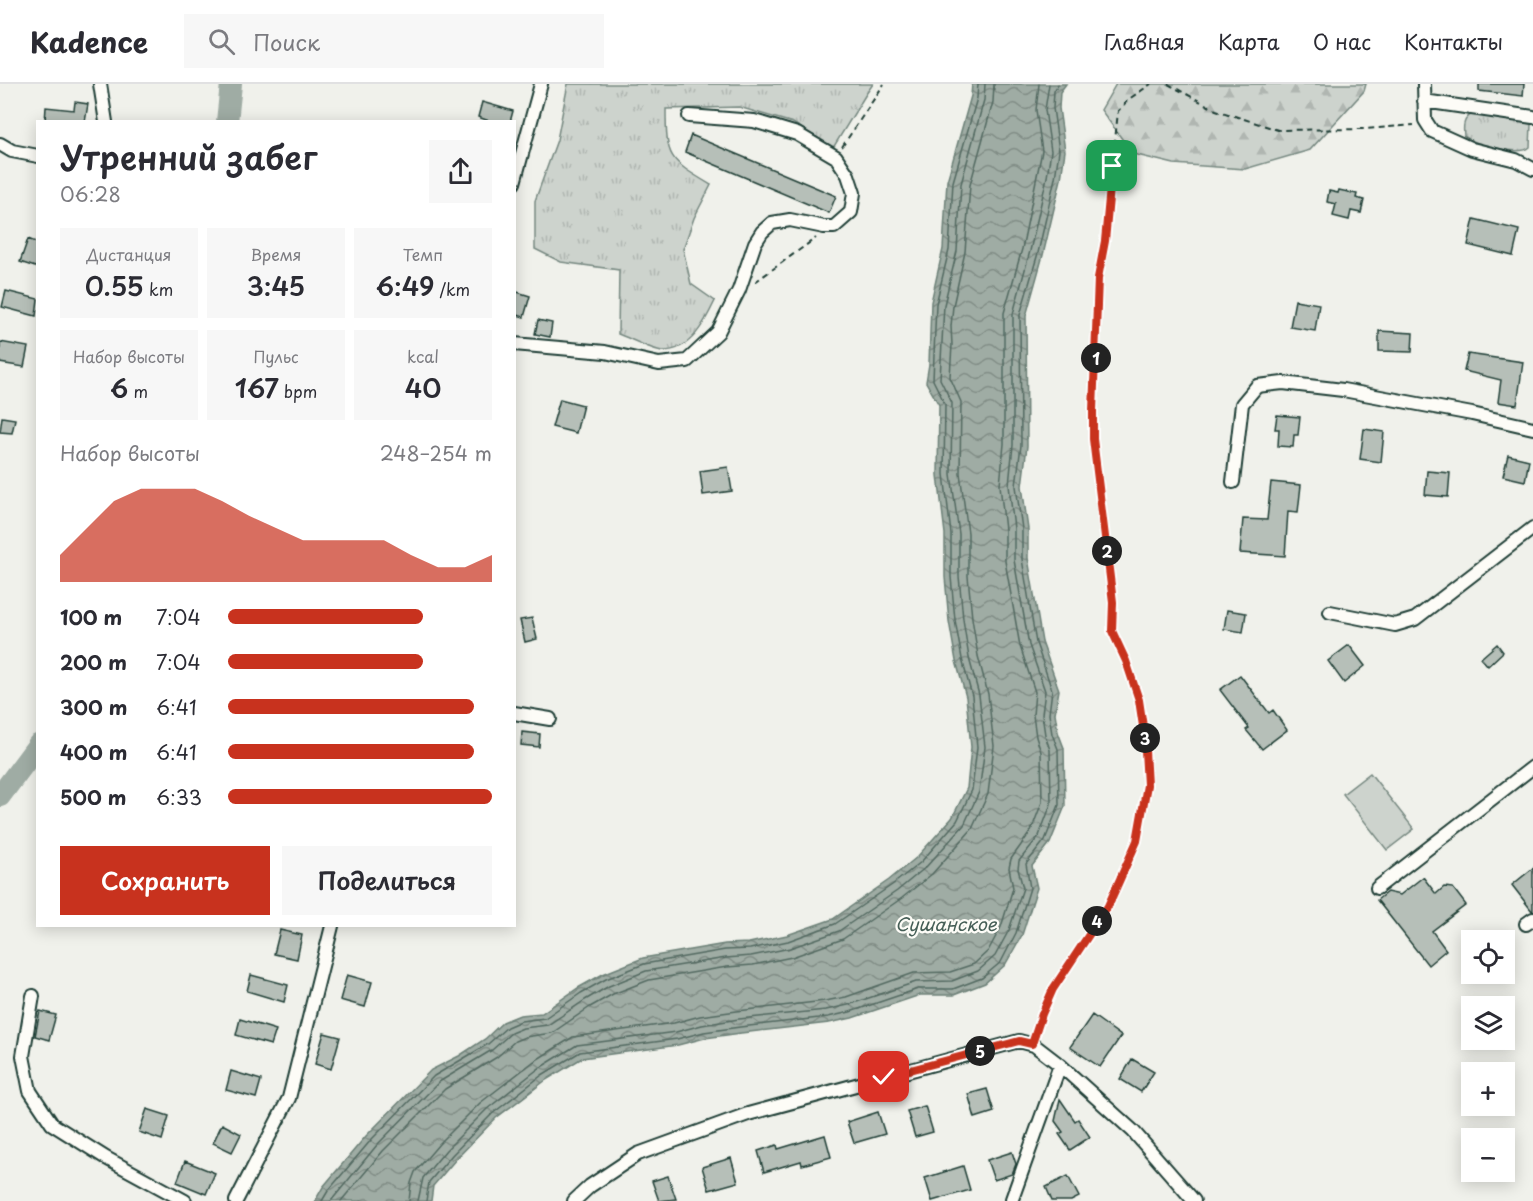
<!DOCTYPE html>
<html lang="ru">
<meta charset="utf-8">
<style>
body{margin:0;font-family:"Playpen Sans",sans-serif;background:#f7f7f7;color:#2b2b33;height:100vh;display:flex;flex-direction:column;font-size:22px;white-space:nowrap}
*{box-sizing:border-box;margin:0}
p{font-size:20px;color:#7c7c81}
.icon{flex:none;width:33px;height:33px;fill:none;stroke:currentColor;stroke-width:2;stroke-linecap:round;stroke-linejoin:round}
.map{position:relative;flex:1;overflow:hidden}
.side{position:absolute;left:36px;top:36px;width:480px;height:807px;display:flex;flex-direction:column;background:#fff;border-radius:0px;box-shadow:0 3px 15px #0003}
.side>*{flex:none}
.fabs{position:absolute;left:1461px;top:846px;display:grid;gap:12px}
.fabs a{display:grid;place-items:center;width:54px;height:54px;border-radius:0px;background:#fff;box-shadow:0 3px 15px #0003;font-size:30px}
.pin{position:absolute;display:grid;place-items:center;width:51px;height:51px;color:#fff;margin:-26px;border-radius:12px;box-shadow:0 3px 9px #0006}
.km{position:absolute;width:30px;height:30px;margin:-15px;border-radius:50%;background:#222;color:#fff;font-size:16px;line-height:30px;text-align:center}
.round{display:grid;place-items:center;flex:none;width:63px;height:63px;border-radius:0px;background:#f7f7f7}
.headline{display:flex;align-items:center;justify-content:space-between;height:102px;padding:0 24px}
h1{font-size:33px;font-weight:600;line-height:45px}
.metrics{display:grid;grid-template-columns:repeat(3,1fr);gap:9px;height:102px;padding:6px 24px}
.metrics div{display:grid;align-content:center;border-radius:0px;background:#f7f7f7;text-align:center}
.metrics b{font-size:26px;font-weight:600}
.metrics small{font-size:16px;font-weight:400}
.metrics p{font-size:16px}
.chart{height:168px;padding:12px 24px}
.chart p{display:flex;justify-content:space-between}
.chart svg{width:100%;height:108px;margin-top:6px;fill:#c8321e;opacity:.7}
.cta{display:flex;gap:12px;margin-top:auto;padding:12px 24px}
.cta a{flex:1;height:69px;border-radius:0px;background:#c8321e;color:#fff;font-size:24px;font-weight:600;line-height:69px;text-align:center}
.cta a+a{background:#f7f7f7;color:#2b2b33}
ul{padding:0 24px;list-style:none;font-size:20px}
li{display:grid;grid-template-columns:96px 72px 1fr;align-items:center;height:45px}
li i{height:15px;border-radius:8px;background:#c8321e}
header{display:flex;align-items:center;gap:36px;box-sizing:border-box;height:84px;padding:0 30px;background:#fff;border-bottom:2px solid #e1e1e2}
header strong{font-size:28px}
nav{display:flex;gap:33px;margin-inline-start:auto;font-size:21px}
.search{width:420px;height:54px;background:#f7f7f7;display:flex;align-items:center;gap:15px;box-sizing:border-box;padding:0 21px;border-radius:0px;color:#7c7c81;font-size:22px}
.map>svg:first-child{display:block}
.grass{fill:url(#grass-tufts);stroke:#768880;stroke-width:1.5}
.forest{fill:url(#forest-firs);stroke:#768880;stroke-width:1.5}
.park{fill:#cdd3cd;stroke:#768880;stroke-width:1.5}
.water{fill:url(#water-waves);stroke:#6c8077;stroke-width:1.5}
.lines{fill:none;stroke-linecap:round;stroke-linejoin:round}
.shore{stroke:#526961;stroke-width:1.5}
.river{stroke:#9faca4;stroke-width:22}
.building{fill:#b6bfb8;stroke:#1f3d34;stroke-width:1.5}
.minor-casing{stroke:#1f3d34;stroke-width:16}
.path{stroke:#1f3d34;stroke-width:2;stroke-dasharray:6 4.5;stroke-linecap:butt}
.minor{stroke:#fdfcf7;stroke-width:12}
.route-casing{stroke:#fff;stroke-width:12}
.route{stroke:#c8321e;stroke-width:8}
.labels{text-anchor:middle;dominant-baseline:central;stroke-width:4.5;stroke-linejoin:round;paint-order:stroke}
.water-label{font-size:18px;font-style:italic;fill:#455e56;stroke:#fdfcf7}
</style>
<header>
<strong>Kadence</strong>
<div class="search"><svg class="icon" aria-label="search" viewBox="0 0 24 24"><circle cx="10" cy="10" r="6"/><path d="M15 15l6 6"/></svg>Поиск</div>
<nav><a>Главная</a><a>Карта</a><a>О нас</a><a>Контакты</a></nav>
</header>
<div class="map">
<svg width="1533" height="1117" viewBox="0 0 1533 1117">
<defs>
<pattern id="grass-tufts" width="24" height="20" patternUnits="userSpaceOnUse" patternTransform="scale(1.5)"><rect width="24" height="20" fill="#cdd3cd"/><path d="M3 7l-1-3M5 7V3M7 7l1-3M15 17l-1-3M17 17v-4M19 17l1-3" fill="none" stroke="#b0b6b1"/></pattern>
<pattern id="forest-firs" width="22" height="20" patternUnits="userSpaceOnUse" patternTransform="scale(1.5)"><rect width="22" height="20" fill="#cdd3cd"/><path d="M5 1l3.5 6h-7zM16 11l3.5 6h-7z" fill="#b0b6b1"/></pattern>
<pattern id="water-waves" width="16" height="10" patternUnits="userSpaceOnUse" patternTransform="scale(1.5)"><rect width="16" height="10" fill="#9faca4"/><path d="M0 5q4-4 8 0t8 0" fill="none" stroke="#818d86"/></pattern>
</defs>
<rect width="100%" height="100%" fill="#f0f1eb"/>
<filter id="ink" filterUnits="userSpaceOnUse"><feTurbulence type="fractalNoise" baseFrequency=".0167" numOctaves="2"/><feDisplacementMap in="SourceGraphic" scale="12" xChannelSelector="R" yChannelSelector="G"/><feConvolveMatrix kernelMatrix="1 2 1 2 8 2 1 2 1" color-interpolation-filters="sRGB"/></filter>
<g filter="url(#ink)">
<path class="grass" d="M568,0H873L866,10L833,64L793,39L739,23L666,25C666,75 669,76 711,101L694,134L683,165L691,200L715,217C705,238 691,267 663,267C654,267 627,253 618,250L619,186L561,178L535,165V117L557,56Z
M1472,30L1531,40L1530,63C1520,73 1475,60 1464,52C1463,42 1463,35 1472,30Z"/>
<path class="forest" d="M1116,0H1366L1364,7L1310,66L1245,85L1174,80L1133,70L1101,26Z"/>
<path class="park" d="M1370,689L1414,745L1387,766L1343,710Z"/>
<path class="water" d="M972,0H1066L1060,8L1059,24L1065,67L1061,95L1043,171L1026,232L1027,362L1022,402L1028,445V474L1042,558L1059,606L1055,629L1058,648L1064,664L1065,722L1050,759L1032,782L1037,804L1022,851L1005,881L985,899L954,911H920L852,934L829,939L741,949L705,954L678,961L582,974L546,996L496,1034L456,1075L433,1102L431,1117H315L323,1103L366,1052L431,986L459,972L485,955L503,938L520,931L542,929L578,904L603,890L643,874L725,860L749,859L787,851L833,835L889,796L917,773L952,734L967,704L971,663L966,613L956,577L949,537L945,493V450L938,391L939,321L926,298L929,280L931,218L943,165L947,97L971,12Z"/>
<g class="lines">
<path class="shore" d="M322,1117L328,1107L371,1056L434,992L488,960L507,943L521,937L545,934L581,909L606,895L644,880L725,866L750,865L788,857L835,840L892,801L921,778L957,737L972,706L977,663L972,612L962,575L955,536L951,493V450L944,390L945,320L933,296L936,220L949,166L953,98L977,14L978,0
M331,1117L377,1061L439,998L492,966L511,949L523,944L548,941L585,916L609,902L646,887L726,874L751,872L790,864L839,847L897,807L926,783L964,741L979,708L985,663L979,611L969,574L963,535L959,492V450L951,390L952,319L940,295L944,221L957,167L961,100L984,16L985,0
M341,1117L383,1067L445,1005L497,973L515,957L525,953L552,949L590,923L613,910L649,896L727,883L753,881L792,873L843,855L902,814L932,790L972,745L988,710L994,662L988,610L978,572L972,534L968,492V449L960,389L961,318L950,293L952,261L951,242L953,222L965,168L970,101L993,18L994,0
M409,1117L411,1099L415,1088L439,1060L480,1019L533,978L573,953L674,939L700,932L737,927L825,917L846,913L914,889L950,888L974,880L988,867L1001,843L1013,804L1009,784L1011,775L1031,747L1042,718L1041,668L1036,653L1033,631L1035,608L1020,562L1005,477V446L1000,401L1004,360V229L1022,165L1042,67L1036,26L1039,0
M418,1117L423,1094L446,1066L487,1025L538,985L577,961L676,948L702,941L739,935L826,926L848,921L916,898L952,897L978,887L995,872L1009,846L1023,804L1018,785L1019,777L1039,752L1051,720L1050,666L1045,651L1042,630L1045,607L1029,561L1014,476V445L1009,401L1013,361V230L1030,167L1047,93L1051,67L1045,26L1049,0
M426,1117L429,1098L452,1071L492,1030L542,991L580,968L677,955L704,948L740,943L828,933L850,928L918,905H953L982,894L1001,878L1016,849L1030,804L1026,780L1045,756L1059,721L1058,665L1052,650L1049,630L1052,606L1036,559L1022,475V445L1016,402L1021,361L1020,231L1038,169L1055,94L1059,67L1053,24L1054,7L1058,0"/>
<path class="river" d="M227,38L231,0
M0,712L38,661"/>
</g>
<path class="building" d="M1479,0H1524L1523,12L1479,7Z
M75,18L88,20L85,38H45L46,23L74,26Z
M482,18L513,27L510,38H492L478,33Z
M691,51L836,112L829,129L685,68Z
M1339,106L1357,110L1356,114L1364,116L1361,129L1351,127L1349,136L1333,132L1336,120L1327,118L1329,107L1338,109Z
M1474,135L1519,146L1513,172L1468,161Z
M28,155L38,159V184L20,178Z
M6,207L38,215L36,232L2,223Z
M514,207L530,212L524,233L514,230Z
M1295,216L1319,220L1315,247L1290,243Z
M538,236L552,239L550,253L535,250Z
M1379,247L1413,249L1412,268L1379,267Z
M0,258L28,263L24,283L0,279Z
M1468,270L1523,278L1517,321L1498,318L1501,296L1464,287Z
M560,315L583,321L576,349L552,343Z
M1277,331L1300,333L1298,351H1294L1293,363L1278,362L1279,345H1275Z
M2,333L15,335L12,349L0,348Z
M1364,345L1384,348L1381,378L1360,375Z
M1508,371L1529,376L1525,397L1503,392Z
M728,383L732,407L703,411L700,387Z
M1427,387L1450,389L1448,413L1425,411Z
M1271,398L1301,401L1298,428L1288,427L1285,472L1240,469L1243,435L1267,436Z
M1227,526L1246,529L1243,548L1224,545Z
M532,534L537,555L525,558L520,536Z
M1497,560L1503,568L1488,582L1481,574Z
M1349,561L1365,582L1344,599L1328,577Z
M1240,591L1269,629L1273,626L1287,646L1262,665L1246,646L1249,644L1220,606Z
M522,648L540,650L539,663L521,661Z
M1533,784V827H1532L1512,801Z
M1423,793L1436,810L1444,803L1453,804L1466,821L1432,847L1446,866L1428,881L1377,816L1387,808L1400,811Z
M280,846L302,851L297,875L274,870Z
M251,891L288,901L284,918L247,907Z
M347,891L372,898L365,923L340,916Z
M40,927L56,931L49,956L35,952Z
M1092,931L1121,952L1100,983L1070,963Z
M240,935L276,946L271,961L236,951Z
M324,949L340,953L331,985L315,980Z
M1132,975L1154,988L1141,1008L1120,995Z
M231,987L261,996L256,1014L226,1006Z
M987,1005L994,1028L975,1034L968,1010Z
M1060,1015L1075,1037L1078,1035L1090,1053L1070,1066L1059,1050L1063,1048L1055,1037Z
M925,1022L933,1048L915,1053L907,1027Z
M147,1025L169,1032L162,1056L139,1048Z
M878,1028L885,1050L854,1059L847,1038Z
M222,1040L241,1050L232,1068L213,1059Z
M825,1051L831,1073L802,1081L801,1077L764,1088L758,1067L777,1061L778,1065Z
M1012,1068L1016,1080L1012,1090L994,1096L987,1076Z
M731,1074L738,1098L709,1106L702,1083Z
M185,1077L215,1089L206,1110L177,1098Z
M963,1082L970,1106L932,1117L925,1094Z
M668,1092L676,1115L659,1117L652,1097Z
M1068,1092L1079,1113L1071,1117H1052L1046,1103Z"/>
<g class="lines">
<g class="minor-casing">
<path id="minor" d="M100,0L106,38
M1424,0L1425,36L1432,47L1472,65L1516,76L1533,85
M1424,17L1533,33
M0,60L12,67L38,72
M514,99L541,0
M514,260L605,268L659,280L687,277L718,248L739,206L755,159L762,148L772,139L790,136L824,143H834L851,128L854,109L848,91L836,73L797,50L754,37L689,32
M1233,398L1242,320L1257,302L1283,299L1343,306L1472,330L1533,344
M1330,528L1395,541L1415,535L1533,444
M514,629L550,635
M1377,804L1533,683
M1526,840L1533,835
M33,912L23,972L30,1007L52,1040L106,1074L185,1117
M1012,1115L1060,981
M236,1117L289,1014L332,842
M574,1117L590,1102L638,1070L748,1030L1019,957L1034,961L1060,981L1133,1047L1194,1117"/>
</g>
<path class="path" d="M1168,0L1216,26L1278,46L1366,45L1414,41
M842,63L884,0
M755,198L816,154
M1035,949L1042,930L1053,905L1108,822L1137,757L1147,701L1144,649L1139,616L1126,577L1111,547L1113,518L1093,355V327L1098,194L1105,157L1118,27L1129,15L1151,0"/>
<use href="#minor" class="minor"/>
</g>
</g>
<g class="lines" filter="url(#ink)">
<g class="route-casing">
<path id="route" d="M884,993L1019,957L1032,960L1042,930L1053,905L1108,822L1137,757L1147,701L1144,649L1139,616L1126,577L1112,547L1113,518L1093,355V327L1098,194L1105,157L1112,82"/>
</g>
<use href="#route" class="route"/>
</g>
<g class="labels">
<g class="water-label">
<text x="946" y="839">Сушанское</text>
</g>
</g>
</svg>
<div class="fabs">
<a><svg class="icon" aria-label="locate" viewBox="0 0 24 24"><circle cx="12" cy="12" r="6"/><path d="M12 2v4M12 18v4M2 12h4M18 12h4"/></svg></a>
<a><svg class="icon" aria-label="layers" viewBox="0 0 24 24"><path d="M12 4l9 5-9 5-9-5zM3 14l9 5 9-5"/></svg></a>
<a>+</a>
<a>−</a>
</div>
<div class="pin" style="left:1112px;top:82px;background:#1e9e55"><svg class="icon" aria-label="arrive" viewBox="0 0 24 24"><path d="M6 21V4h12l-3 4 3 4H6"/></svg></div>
<div class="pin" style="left:884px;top:993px;background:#d93025"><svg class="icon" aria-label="check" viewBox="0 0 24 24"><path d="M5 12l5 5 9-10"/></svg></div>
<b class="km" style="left:1096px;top:274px">1</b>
<b class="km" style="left:1107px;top:467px">2</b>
<b class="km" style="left:1145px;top:654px">3</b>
<b class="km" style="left:1097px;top:837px">4</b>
<b class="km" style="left:980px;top:967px">5</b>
<section class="side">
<div class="headline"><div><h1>Утренний забег</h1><p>06:28</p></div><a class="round"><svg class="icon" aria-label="share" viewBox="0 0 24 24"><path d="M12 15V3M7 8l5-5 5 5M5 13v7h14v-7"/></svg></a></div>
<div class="metrics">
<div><p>Дистанция</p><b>0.55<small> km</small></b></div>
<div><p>Время</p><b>3:45</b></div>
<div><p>Темп</p><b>6:49<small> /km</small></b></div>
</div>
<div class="metrics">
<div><p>Набор высоты</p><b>6<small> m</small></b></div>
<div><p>Пульс</p><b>167<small> bpm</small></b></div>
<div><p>kcal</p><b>40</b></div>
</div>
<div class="chart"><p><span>Набор высоты</span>248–254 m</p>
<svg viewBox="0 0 160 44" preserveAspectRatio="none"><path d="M0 44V33L10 22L20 11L30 6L40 6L50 6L60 11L70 17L80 22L90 27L100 27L110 27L120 27L130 33L140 38L150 38L160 33V44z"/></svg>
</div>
<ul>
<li><b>100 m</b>7:04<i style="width:74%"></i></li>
<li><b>200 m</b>7:04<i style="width:74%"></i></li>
<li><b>300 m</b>6:41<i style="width:93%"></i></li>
<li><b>400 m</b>6:41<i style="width:93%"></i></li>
<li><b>500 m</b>6:33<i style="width:100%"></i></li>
</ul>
<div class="cta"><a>Сохранить</a><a>Поделиться</a></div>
</section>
</div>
